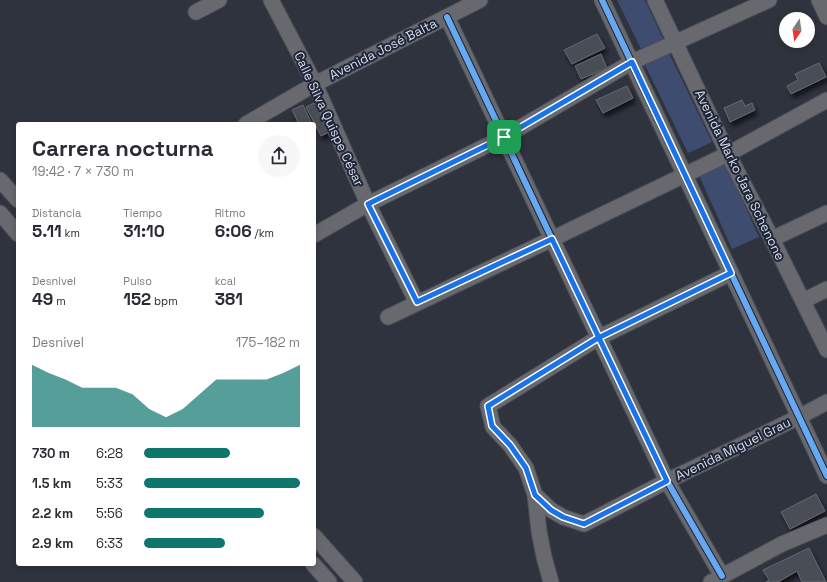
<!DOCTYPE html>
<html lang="es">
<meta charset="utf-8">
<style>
body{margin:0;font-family:"Space Grotesk",sans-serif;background:#f7f7f7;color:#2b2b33;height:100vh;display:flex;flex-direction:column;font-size:15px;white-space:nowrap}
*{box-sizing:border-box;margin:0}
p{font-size:13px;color:#7c7c81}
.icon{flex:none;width:22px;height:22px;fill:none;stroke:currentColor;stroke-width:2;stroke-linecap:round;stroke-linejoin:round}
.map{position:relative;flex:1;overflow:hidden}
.side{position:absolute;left:16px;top:122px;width:300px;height:444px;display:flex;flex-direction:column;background:#fff;border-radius:4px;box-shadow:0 2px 6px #0003}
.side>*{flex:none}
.needle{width:26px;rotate:193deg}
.tools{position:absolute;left:779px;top:12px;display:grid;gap:8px}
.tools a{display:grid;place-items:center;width:36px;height:36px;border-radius:50%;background:#fff;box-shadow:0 2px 6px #0003;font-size:20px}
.pin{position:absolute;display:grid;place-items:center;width:34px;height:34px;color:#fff;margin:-17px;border-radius:8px;box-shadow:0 2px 6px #0006}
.round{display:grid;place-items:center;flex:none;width:42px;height:42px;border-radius:21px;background:#f7f7f7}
.summary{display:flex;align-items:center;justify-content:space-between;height:68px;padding:0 16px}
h1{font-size:22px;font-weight:700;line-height:30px}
.metrics{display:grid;grid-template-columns:repeat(3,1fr);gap:6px;height:68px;padding:4px 16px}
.metrics div{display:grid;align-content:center}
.metrics b{font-size:17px;font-weight:700}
.metrics small{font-size:11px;font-weight:400}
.metrics p{font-size:11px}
.chart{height:112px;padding:8px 16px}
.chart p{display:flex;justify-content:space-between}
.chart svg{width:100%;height:72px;margin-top:4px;fill:#0f766e;opacity:.7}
ul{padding:0 16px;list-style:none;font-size:13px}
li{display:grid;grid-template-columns:64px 48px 1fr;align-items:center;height:30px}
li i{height:10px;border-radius:5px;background:#0f766e}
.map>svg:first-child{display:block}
.green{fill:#3e4c70}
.building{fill:#494e57;stroke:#646871;filter:url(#shadow)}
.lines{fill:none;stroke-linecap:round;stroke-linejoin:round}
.street-casing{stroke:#4b4f58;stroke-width:17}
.street{stroke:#67696e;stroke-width:15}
.cycleway-casing{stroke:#1f2639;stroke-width:8}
.cycleway{stroke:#66a8f1;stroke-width:6}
.route-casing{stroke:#fff;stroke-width:8}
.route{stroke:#1a73e8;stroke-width:5}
.labels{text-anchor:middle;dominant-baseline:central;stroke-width:4;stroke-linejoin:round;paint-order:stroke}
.street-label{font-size:13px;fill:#d7dde9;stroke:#1f2639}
</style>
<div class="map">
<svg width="827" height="582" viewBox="0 0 827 582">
<defs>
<filter id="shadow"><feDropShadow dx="2.5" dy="4.5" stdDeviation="2" flood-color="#0009"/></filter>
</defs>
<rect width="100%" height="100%" fill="#2f333d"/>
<path class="green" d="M617,0H645L665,43L643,53Z
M669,53L712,142L688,153L645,65Z
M724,159L759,237L732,249L697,171Z"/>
<path class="building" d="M597,34L605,48L572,64L564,50Z
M601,54L607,68L581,79L575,66Z
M819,63L826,77L791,94L787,86L798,80L795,74Z
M627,86L633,98L603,113L596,100Z
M742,100L745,106L752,103L755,110L730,122L724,108Z
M318,101L333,130L321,136L306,107Z
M303,105L312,124H299L292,110Z
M816,494L825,511L790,529L781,512Z
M809,548L826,582H802L797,571L778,582H766L769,580L763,570Z"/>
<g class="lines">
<g class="street-casing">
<path id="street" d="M271,0L315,84L368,204L417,303
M602,0L827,476
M655,0L728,154L772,239L827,350
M819,0L827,17
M196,12L219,0
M447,17L552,239L667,481L722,576
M246,124L315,84L480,0
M0,180L18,200
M0,213L18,234
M314,235L368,204L504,137L632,62L769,0
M772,239L827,213
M803,301L827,289
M388,317L552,239L728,154L827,100
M535,495L551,510L563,517L584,524L667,481L799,417L827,402
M314,536L355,582
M313,564L329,582
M551,582L544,557L539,531L535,495L526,468L510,445L493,427L488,406L598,338L731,273
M711,582L782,544L827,525"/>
</g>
<use href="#street" class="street"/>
<g class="cycleway-casing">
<path id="cycleway" d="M602,0L827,476
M447,17L552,239L667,481L722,576"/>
</g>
<use href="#cycleway" class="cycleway"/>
</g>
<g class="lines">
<g class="route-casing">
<path id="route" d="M504,137L368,204L417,302L552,239L667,481L584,524L563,517L551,510L535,495L526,468L510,445L492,426L488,406L598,338L731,273L632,62L504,137"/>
</g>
<use href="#route" class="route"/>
</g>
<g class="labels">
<g class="street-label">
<text transform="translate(383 49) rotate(-27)">Avenida José Balta</text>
<text transform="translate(329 119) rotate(65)">Calle Silva Quispe César</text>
<text transform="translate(740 175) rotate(64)">Avenida Marko Jara Schenone</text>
<text transform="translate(733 449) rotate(-26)">Avenida Miguel Grau</text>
</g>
</g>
</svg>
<div class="tools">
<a><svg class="needle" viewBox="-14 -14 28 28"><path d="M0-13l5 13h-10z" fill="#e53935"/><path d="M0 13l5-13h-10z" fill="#7c7c81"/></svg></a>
</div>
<div class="pin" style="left:504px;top:137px;background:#1e9e55"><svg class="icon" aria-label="arrive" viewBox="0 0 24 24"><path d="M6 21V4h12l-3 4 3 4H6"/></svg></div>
<section class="side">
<div class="summary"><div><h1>Carrera nocturna</h1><p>19:42 · 7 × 730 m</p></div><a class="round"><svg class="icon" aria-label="share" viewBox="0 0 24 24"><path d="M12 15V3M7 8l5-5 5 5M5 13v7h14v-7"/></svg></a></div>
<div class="metrics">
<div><p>Distancia</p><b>5.11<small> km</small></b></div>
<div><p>Tiempo</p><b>31:10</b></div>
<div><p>Ritmo</p><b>6:06<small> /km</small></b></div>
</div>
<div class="metrics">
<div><p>Desnivel</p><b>49<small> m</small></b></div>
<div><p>Pulso</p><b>152<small> bpm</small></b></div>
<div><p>kcal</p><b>381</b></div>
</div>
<div class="chart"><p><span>Desnivel</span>175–182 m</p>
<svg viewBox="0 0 160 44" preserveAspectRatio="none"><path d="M0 44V6L10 11L20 15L30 20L40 20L50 20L60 24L70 33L80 38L90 33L100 24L110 15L120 15L130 15L140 15L150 11L160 6V44z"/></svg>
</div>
<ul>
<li><b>730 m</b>6:28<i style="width:55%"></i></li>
<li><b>1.5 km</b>5:33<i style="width:100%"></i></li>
<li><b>2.2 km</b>5:56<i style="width:77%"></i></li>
<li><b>2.9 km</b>6:33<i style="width:52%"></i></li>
</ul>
</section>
</div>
